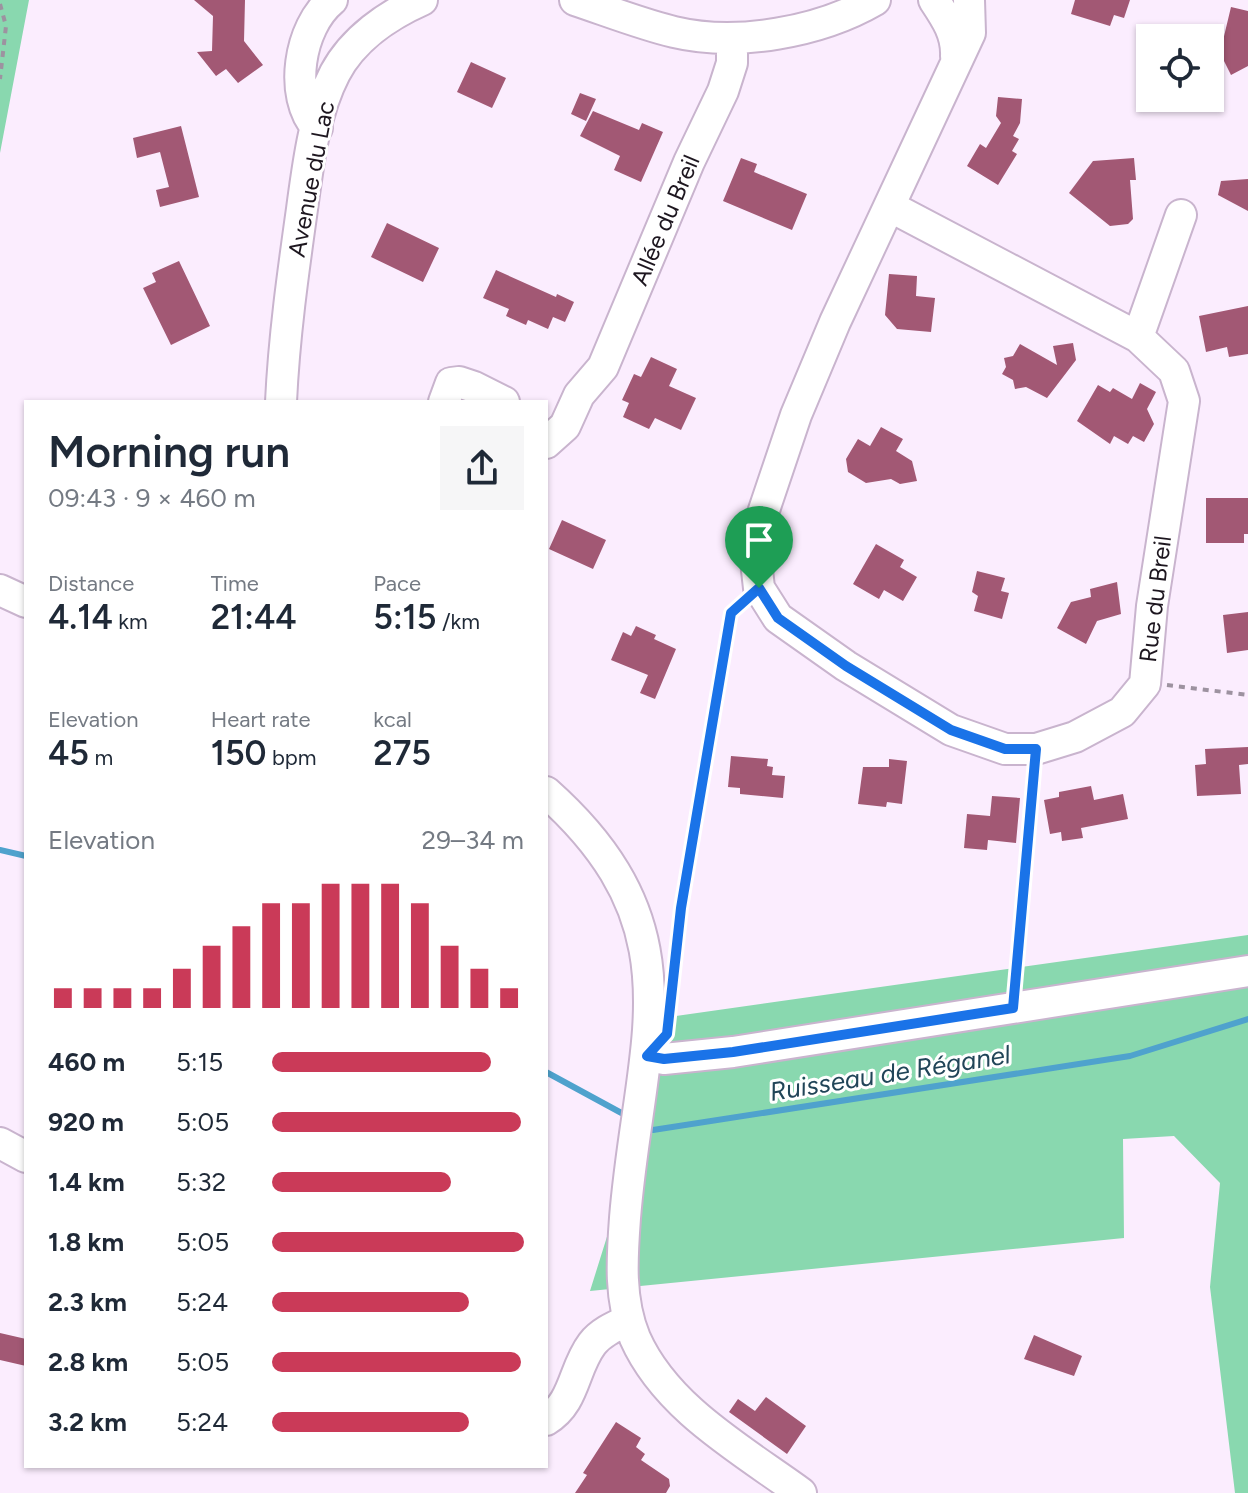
<!DOCTYPE html>
<meta charset="utf-8">
<style>
body{margin:0;font-family:Figtree,sans-serif;background:#f6f6f7;color:#1f2937;height:100vh;display:flex;flex-direction:column;font-size:30px;white-space:nowrap}
*{box-sizing:border-box;margin:0}
p{font-size:26px;color:#747a83}
.icon{flex:none;width:44px;height:44px;fill:none;stroke:currentColor;stroke-width:2;stroke-linecap:round;stroke-linejoin:round}
.map{position:relative;flex:1;overflow:hidden}
.drawer{position:absolute;left:24px;top:400px;width:524px;height:1068px;display:flex;flex-direction:column;background:#fff;border-radius:0px;box-shadow:0 2px 6px #0004}
.drawer>*{flex:none}
.fabs{position:absolute;left:1136px;top:24px;display:grid;gap:16px}
.fabs a{display:grid;place-items:center;width:88px;height:88px;border-radius:0px;background:#fff;box-shadow:0 2px 6px #0004;font-size:40px}
.pin{position:absolute;display:grid;place-items:center;width:68px;height:68px;color:#fff;margin:-82px -34px;border-radius:50% 50% 50% 0;rotate:-45deg;box-shadow:0 0 8px #0007}
.pin .icon{rotate:45deg}
.round{display:grid;place-items:center;flex:none;width:84px;height:84px;border-radius:0px;background:#f6f6f7}
.overview{display:flex;align-items:center;justify-content:space-between;height:136px;padding:0 24px}
h1{font-size:44px;font-weight:600;line-height:60px}
.stats{display:grid;grid-template-columns:repeat(3,1fr);gap:12px;height:136px;padding:8px 24px}
.stats div{display:grid;align-content:center}
.stats b{font-size:34px;font-weight:600}
.stats small{font-size:22px;font-weight:400}
.stats p{font-size:22px}
.chart{height:224px;padding:16px 24px}
.chart p{display:flex;justify-content:space-between}
.chart svg{width:100%;height:144px;margin-top:8px;stroke:#ca3a58;stroke-width:6}
ul{padding:0 24px;list-style:none;font-size:26px}
li{display:grid;grid-template-columns:128px 96px 1fr;align-items:center;height:60px}
li i{height:20px;border-radius:10px;background:#ca3a58}
.map>svg:first-child{display:block}
.green{fill:#89d8af}
.lines{fill:none;stroke-linecap:round;stroke-linejoin:round}
.stream{stroke:#4fa2cd;stroke-width:6}
.building{fill:#a25874}
.minor-casing{stroke:#c9b4ce;stroke-width:34}
.path{stroke:#9d92a0;stroke-width:4;stroke-dasharray:6 6;stroke-linecap:butt}
.minor{stroke:#fff;stroke-width:30}
.route-casing{stroke:#fff;stroke-width:16}
.route{stroke:#1a73e8;stroke-width:10}
.labels{text-anchor:middle;dominant-baseline:central;stroke-width:6;stroke-linejoin:round;paint-order:stroke}
.street-label{font-size:24px;fill:#1d161f;stroke:#fff}
.water-label{font-size:26px;font-style:italic;fill:#214558;stroke:#fff}
</style>
<div class="map">
<svg width="1248" height="1493" viewBox="0 0 1248 1493">
<rect width="100%" height="100%" fill="#fbedfe"/>
<path class="green" d="M0,0H29L0,153Z
M1248,935V1493H1235L1210,1287L1220,1183L1174,1136L1123,1139L1124,1238L590,1291L676,1016Z"/>
<g class="lines">
<path class="stream" d="M0,850L26,856
M546,1072L627,1116
M644,1125L653,1130L1130,1056L1248,1019"/>
</g>
<path class="building" d="M194,0H245L244,41L263,65L238,83L226,69L216,76L197,52L212,51L213,16Z
M1075,0H1130L1124,18L1114,15L1110,26L1071,14Z
M1231,7L1248,11V66L1231,75L1220,53Z
M471,62L506,78L492,108L457,92Z
M580,93L596,99L586,121L571,114Z
M998,97L1022,99L1020,123L1013,136L1019,139L1012,151L1017,154L998,185L967,166L980,144L986,148L1001,123L996,116Z
M593,111L639,130L642,123L663,132L641,182L614,170L620,156L580,136Z
M181,126L199,197L160,207L156,190L169,187L160,152L137,158L133,138Z
M741,158L757,164L754,172L807,194L792,230L723,201Z
M1134,158L1136,180H1130L1133,219L1128,224L1110,226L1069,193L1093,161Z
M1248,179V211L1218,195L1221,181Z
M387,223L439,248L423,282L371,257Z
M179,261L210,326L171,345L143,288L156,282L152,273Z
M496,270L556,297L557,294L574,302L565,322L553,317L548,329L528,320L526,325L506,316L509,309L483,298Z
M889,274L917,276L916,296L935,298L931,332L897,329L885,315Z
M1248,306V354L1229,357L1227,347L1206,352L1199,316Z
M1073,343L1076,360L1047,398L1026,387L1015,389L1013,380L1002,374L1006,367L1004,358L1013,356L1020,344L1057,365L1053,346Z
M651,357L677,369L669,386L696,398L681,430L655,418L649,429L623,417L629,403L622,400L634,374L641,377Z
M1140,383L1156,392L1147,409L1154,424L1144,442L1133,436L1128,444L1114,436L1110,444L1077,421L1098,385L1110,392L1113,388L1132,399Z
M881,427L903,439L896,451L912,461L917,481L900,484L891,479L866,483L848,472L846,459L858,439L870,446Z
M1206,498H1248V534H1244V543H1206Z
M562,520L606,540L593,569L549,549Z
M876,544L904,560L900,567L917,577L903,601L884,590L879,599L853,584Z
M977,571L1005,578L1001,591L1009,593L1002,619L974,611L978,596L972,592Z
M1117,582L1121,614L1097,621L1086,644L1057,628L1071,602L1091,597L1090,589Z
M1248,612V650L1227,653L1223,615Z
M636,626L656,635L654,639L676,649L655,699L640,693L648,675L611,660L623,632L631,636Z
M1248,747V764L1239,765L1241,794L1197,796L1195,765L1206,764L1205,749Z
M731,756L768,759L767,766L773,767L772,775L785,776L783,798L740,794V788L728,787Z
M889,759L907,761L902,804L887,802L886,807L858,804L863,767H889Z
M1091,786L1094,800L1123,794L1128,819L1081,828L1083,838L1062,841L1061,832L1050,834L1044,800L1059,797V792Z
M992,796L1020,798L1016,843L988,840L987,850L964,848L967,814L990,816Z
M0,1333L26,1339V1366L0,1360Z
M1034,1335L1082,1356L1074,1376L1024,1359Z
M766,1397L806,1426L787,1454L729,1412L738,1399L755,1411Z
M616,1422L641,1438L636,1447L645,1454L641,1460L669,1479L670,1486L666,1493H575L587,1475L583,1473Z"/>
<g class="lines">
<g class="minor-casing">
<path id="minor" d="M575,0C608,11 641,24 674,32C737,47 820,32 875,0
M934,0C946,18 957,34 956,56
M317,128C288,96 299,27 332,0
M891,207L1138,337L1174,371L1184,401L1152,606L1145,684L1122,712L1075,737L1036,749H1005L951,730L846,666L778,618L759,588L755,552L761,519L796,415L835,322L970,33L969,0
M1138,337L1181,215
M281,402C284,337 293,273 302,209C308,165 314,113 335,73C353,39 388,15 422,0
M444,402L451,383L459,382L474,387L504,402
M546,443L565,426L579,395L603,367L689,162L723,91L732,63V39
M0,590L26,602
M546,792C701,930 639,1042 625,1218C622,1258 619,1300 635,1338C666,1408 742,1450 801,1493
M647,1056L664,1059L733,1052L1248,971
M0,1143L26,1157
M546,1420C575,1403 573,1369 592,1344C601,1332 616,1326 629,1320"/>
</g>
<path class="path" d="M0,4L6,26L0,79
M1167,685L1248,695
M674,974L681,908L731,613L741,604
M1015,981L1034,771"/>
<use href="#minor" class="minor"/>
</g>
<g class="lines">
<g class="route-casing">
<path id="route" d="M759,588L778,618L846,666L951,730L1005,749H1036L1013,1008L733,1052L664,1059L647,1056L667,1034L681,908L731,613Z"/>
</g>
<use href="#route" class="route"/>
</g>
<g class="labels">
<g class="street-label">
<text transform="translate(311 179) rotate(-79)">Avenue du Lac</text>
<text transform="translate(665 220) rotate(-67)">Allée du Breil</text>
<text transform="translate(1155 599) rotate(-83)">Rue du Breil</text>
</g>
<g class="water-label">
<text transform="translate(890 1073) rotate(-9)">Ruisseau de Réganel</text>
</g>
</g>
</svg>
<div class="fabs">
<a><svg class="icon" aria-label="locate" viewBox="0 0 24 24"><circle cx="12" cy="12" r="6"/><path d="M12 2v4M12 18v4M2 12h4M18 12h4"/></svg></a>
</div>
<div class="pin" style="left:759px;top:588px;background:#1e9e55"><svg class="icon" aria-label="arrive" viewBox="0 0 24 24"><path d="M6 21V4h12l-3 4 3 4H6"/></svg></div>
<section class="drawer">
<div class="overview"><div><h1>Morning run</h1><p>09:43 · 9 × 460 m</p></div><a class="round"><svg class="icon" aria-label="share" viewBox="0 0 24 24"><path d="M12 15V3M7 8l5-5 5 5M5 13v7h14v-7"/></svg></a></div>
<div class="stats">
<div><p>Distance</p><b>4.14<small> km</small></b></div>
<div><p>Time</p><b>21:44</b></div>
<div><p>Pace</p><b>5:15<small> /km</small></b></div>
</div>
<div class="stats">
<div><p>Elevation</p><b>45<small> m</small></b></div>
<div><p>Heart rate</p><b>150<small> bpm</small></b></div>
<div><p>kcal</p><b>275</b></div>
</div>
<div class="chart"><p><span>Elevation</span>29–34 m</p>
<svg viewBox="0 0 160 44" preserveAspectRatio="none"><path d="M5 44V38M15 44V38M25 44V38M35 44V38M45 44V32M55 44V25M65 44V19M75 44V12M85 44V12M95 44V6M105 44V6M115 44V6M125 44V12M135 44V25M145 44V32M155 44V38"/></svg>
</div>
<ul>
<li><b>460 m</b>5:15<i style="width:87%"></i></li>
<li><b>920 m</b>5:05<i style="width:99%"></i></li>
<li><b>1.4 km</b>5:32<i style="width:71%"></i></li>
<li><b>1.8 km</b>5:05<i style="width:100%"></i></li>
<li><b>2.3 km</b>5:24<i style="width:78%"></i></li>
<li><b>2.8 km</b>5:05<i style="width:99%"></i></li>
<li><b>3.2 km</b>5:24<i style="width:78%"></i></li>
</ul>
</section>
</div>
